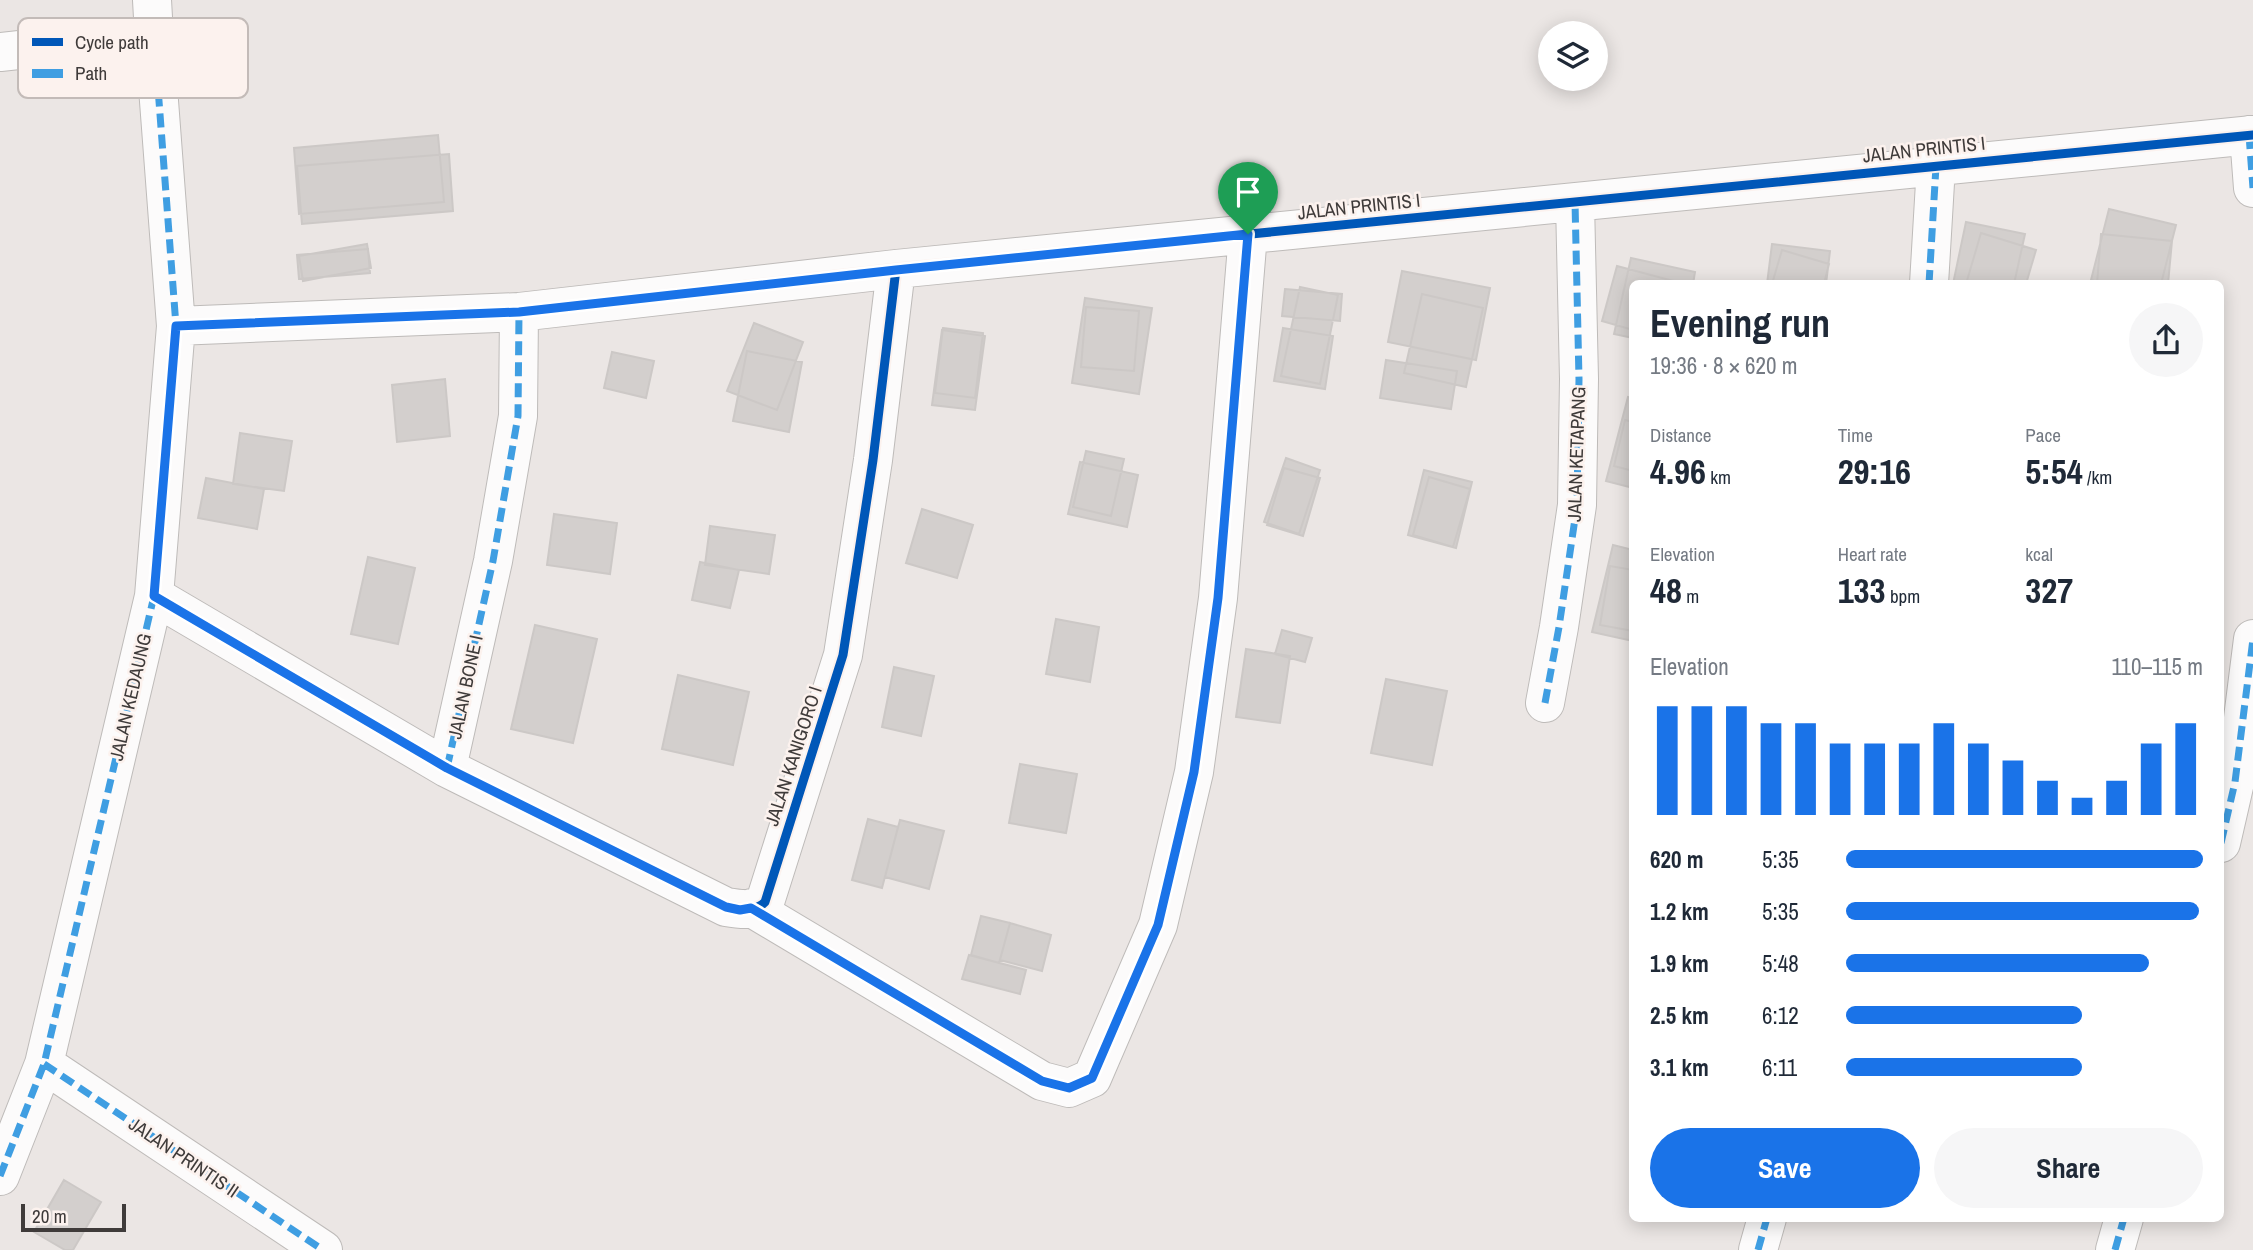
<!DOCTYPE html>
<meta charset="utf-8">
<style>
body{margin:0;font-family:"Archivo Narrow",sans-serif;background:#f6f6f7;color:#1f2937;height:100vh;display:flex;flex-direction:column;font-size:26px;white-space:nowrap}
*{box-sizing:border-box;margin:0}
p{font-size:23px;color:#747a83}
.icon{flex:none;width:38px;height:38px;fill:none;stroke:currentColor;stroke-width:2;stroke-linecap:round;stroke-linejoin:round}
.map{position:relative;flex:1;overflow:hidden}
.panel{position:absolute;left:1629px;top:280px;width:595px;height:942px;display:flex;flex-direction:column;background:#fff;border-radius:10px;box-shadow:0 4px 18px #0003}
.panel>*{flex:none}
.tools{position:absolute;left:1538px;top:21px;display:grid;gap:14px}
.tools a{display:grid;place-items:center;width:70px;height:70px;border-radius:50%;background:#fff;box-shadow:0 4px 18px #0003;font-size:35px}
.scale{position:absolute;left:21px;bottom:18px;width:105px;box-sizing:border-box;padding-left:7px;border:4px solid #3f3b3a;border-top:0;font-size:19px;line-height:24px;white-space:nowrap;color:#3f3b3a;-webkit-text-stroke:5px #fcf2ee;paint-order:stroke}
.pin{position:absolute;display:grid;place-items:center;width:60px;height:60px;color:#fff;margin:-72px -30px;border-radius:50% 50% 50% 0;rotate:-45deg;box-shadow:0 0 7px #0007}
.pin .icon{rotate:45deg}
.round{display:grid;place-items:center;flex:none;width:74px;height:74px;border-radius:37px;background:#f6f6f7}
.summary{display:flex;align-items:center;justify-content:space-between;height:119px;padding:0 21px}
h1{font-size:38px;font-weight:700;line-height:52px}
.stats{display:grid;grid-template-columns:repeat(3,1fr);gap:10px;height:119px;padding:7px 21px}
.stats div{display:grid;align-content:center}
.stats b{font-size:35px;font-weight:700}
.stats small{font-size:19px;font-weight:400}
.stats p{font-size:19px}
.chart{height:196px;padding:14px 21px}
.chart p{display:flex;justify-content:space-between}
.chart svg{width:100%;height:126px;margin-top:7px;stroke:#1a73e8;stroke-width:6}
.action{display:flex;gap:14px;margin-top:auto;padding:14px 21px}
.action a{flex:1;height:80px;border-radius:42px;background:#1a73e8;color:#fff;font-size:28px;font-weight:700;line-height:80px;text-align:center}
.action a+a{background:#f6f6f7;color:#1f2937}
ul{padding:0 21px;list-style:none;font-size:23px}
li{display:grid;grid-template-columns:112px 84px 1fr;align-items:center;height:52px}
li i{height:18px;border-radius:9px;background:#1a73e8}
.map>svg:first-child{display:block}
.building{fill:#d3cfcd;stroke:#ccc8c6;stroke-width:2}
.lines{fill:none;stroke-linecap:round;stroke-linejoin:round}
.minor-casing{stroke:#bebbb9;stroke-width:40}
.tertiary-casing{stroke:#bebbb9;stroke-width:40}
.minor{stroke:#fcfbfb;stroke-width:38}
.tertiary{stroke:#fcfbfb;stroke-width:38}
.quiet{stroke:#3f9ee2;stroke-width:7;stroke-dasharray:14 7;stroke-linecap:butt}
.cycleway-casing{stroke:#fcf2ee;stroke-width:13}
.cycleway{stroke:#0057b8;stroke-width:9}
.route-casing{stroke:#fff;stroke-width:14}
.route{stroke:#1a73e8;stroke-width:9}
.labels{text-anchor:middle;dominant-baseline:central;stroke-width:5;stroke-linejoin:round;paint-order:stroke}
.street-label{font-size:19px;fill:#3f3b3a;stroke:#fcf2ee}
.key{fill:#fcf2ee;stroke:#c3bbb8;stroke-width:2}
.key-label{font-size:19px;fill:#3f3b3a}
</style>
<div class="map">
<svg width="2253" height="1250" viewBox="0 0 2253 1250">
<rect width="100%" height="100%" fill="#ebe6e4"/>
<path class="building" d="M438,135L444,202L299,214L294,148Z
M449,154L453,211L302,224L297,166Z
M2109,209L2176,225L2161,284H2102L2091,280Z
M1966,222L2025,234L2014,284H1953Z
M1981,233L2036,250L2026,284H1966Z
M2101,234L2172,241L2168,284H2097Z
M367,244L371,268L303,281L299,256Z
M1772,244L1830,251L1826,284H1767Z
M368,249L370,273L299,279L297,255Z
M1782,250L1829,264L1824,284H1772Z
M1631,258L1695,272L1693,284H1633V338L1614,334Z
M1617,266L1681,283V284H1633V330L1602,321Z
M1402,271L1490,288L1476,360L1388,342Z
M1300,287L1338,295L1320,384L1281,376Z
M1285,289L1342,294L1340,321L1282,316Z
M1422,294L1483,308L1466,387L1404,373Z
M1085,298L1152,308L1139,394L1072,383Z
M1086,307L1139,311L1134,371L1081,367Z
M754,323L803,342L777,410L727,391Z
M943,328L983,333L975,398L935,393Z
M1283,328L1333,336L1325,389L1274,381Z
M942,330L985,336L975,410L932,405Z
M747,351L802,362L789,432L733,421Z
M612,352L654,361L646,398L604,388Z
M1386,360L1457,371L1451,409L1380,398Z
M445,379L450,436L397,442L392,385Z
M1628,397L1633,398V488L1606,481Z
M1625,420L1633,422V471L1614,466Z
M240,433L292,441L284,491L233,484Z
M1086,451L1124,459L1111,516L1073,507Z
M1286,458L1320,470L1299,534L1264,522Z
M1080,462L1138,475L1127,527L1068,514Z
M1284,468L1320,478L1303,536L1267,525Z
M1424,470L1472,482L1456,548L1408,535Z
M1429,477L1470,489L1453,547L1413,535Z
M206,478L264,489L257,529L198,518Z
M922,509L973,525L957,578L906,563Z
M554,514L617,523L610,574L547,565Z
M710,526L775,535L769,574L705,565Z
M1613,545L1633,550V641L1592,632Z
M368,557L415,568L398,644L351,634Z
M700,562L739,570L730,608L692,600Z
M1610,566L1633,570V631L1600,625Z
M1056,619L1099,627L1090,682L1046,674Z
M535,625L597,639L573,743L511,729Z
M1282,630L1312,638L1305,662L1275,654Z
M1246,649L1290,656L1280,723L1236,717Z
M894,667L934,676L921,736L882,727Z
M678,675L749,692L733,765L662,749Z
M1386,679L1447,691L1432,765L1371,753Z
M1020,764L1077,774L1066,833L1009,823Z
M868,819L898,827L882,888L852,880Z
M900,820L944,831L929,889L885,877Z
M981,916L1010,923L999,963L971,955Z
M1010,923L1051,935L1042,971L1000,960Z
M969,955L1026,970L1020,994L962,979Z
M64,1180L101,1202L73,1250H65L34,1232Z"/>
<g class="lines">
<g class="minor-casing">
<path id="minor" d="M2249,135L2253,188
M1929,284L1936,166
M176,326L519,312L896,269L2253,135
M154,596L447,768L726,907C738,909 756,912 765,902L843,655L873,460L896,269
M1545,703L1559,627L1577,505L1579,379L1575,202
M447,768L493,561L518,416L519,312
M2221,843L2235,782L2253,639
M752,908L1042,1081L1069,1088L1092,1078L1158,925L1194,772L1218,598L1248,234
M44,1064L323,1250
M0,1176L44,1064L154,596L176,326L154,35
M1758,1250L1767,1218
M2115,1250L2124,1218"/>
</g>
<g class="tertiary-casing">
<path id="tertiary" d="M0,52L154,35L152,0"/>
</g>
<use href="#minor" class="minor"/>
<use href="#tertiary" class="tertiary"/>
<path class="quiet" d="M2249,135L2253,188
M1929,284L1936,166
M1545,703L1559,627L1577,505L1579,379L1575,202
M447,768L493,561L518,416L519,312
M2221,843L2235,782L2253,639
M752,908L1042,1081L1069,1088L1092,1078L1158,925L1194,772L1218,598L1248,234
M44,1064L323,1250
M0,1176L44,1064L154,596L176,326L154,35
M1758,1250L1767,1218
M2115,1250L2124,1218"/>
<g class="cycleway-casing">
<path id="cycleway" d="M176,326L519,312L896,269L2253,135
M154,596L447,768L726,907C738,909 756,912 765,902L843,655L873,460L896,269"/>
</g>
<use href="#cycleway" class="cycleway"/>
</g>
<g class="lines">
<g class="route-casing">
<path id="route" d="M1248,234L1218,598L1194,772L1158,925L1092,1078L1069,1088L1042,1081L751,908L740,910L726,907L447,768L154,596L176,326L519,312L896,270Z"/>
</g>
<use href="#route" class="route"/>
</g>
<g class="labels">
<g class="street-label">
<text transform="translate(1924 149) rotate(-6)">JALAN PRINTIS I</text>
<text transform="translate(1359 206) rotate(-6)">JALAN PRINTIS I</text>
<text transform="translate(1576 454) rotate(-88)">JALAN KETAPANG</text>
<text transform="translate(465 687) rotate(-78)">JALAN BONE I</text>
<text transform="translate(130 697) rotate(-77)">JALAN KEDAUNG</text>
<text transform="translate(793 756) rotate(-72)">JALAN KANIGORO I</text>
<text transform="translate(184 1157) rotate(34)">JALAN PRINTIS II</text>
</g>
</g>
<rect x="18" y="18" width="230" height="80" rx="10" class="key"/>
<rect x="32" y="38" width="31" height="8" fill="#0057b8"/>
<rect x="32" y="69" width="31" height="9" fill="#3f9ee2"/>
<g class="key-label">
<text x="75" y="49">Cycle path</text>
<text x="75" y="80">Path</text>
</g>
</svg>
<div class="tools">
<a><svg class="icon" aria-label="layers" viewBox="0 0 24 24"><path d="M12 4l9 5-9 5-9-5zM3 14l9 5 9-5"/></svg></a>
</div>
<div class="scale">20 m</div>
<div class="pin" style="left:1248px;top:234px;background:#1e9e55"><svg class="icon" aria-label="arrive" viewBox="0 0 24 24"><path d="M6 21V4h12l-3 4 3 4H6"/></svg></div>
<section class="panel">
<div class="summary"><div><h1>Evening run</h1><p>19:36 · 8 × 620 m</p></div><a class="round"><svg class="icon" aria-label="share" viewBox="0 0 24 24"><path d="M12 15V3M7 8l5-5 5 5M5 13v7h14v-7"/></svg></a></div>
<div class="stats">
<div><p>Distance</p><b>4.96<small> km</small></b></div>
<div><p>Time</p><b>29:16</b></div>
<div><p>Pace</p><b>5:54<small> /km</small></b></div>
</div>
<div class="stats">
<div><p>Elevation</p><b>48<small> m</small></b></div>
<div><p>Heart rate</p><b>133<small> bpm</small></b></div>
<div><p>kcal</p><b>327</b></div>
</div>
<div class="chart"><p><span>Elevation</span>110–115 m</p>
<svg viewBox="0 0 160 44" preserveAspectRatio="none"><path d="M5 44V6M15 44V6M25 44V6M35 44V12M45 44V12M55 44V19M65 44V19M75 44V19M85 44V12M95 44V19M105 44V25M115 44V32M125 44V38M135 44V32M145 44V19M155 44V12"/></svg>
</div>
<ul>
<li><b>620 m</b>5:35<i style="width:100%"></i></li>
<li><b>1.2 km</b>5:35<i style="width:99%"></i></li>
<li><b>1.9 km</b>5:48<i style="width:85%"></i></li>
<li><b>2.5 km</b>6:12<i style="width:66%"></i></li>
<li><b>3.1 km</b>6:11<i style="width:66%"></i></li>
</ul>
<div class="action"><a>Save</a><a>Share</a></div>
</section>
</div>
